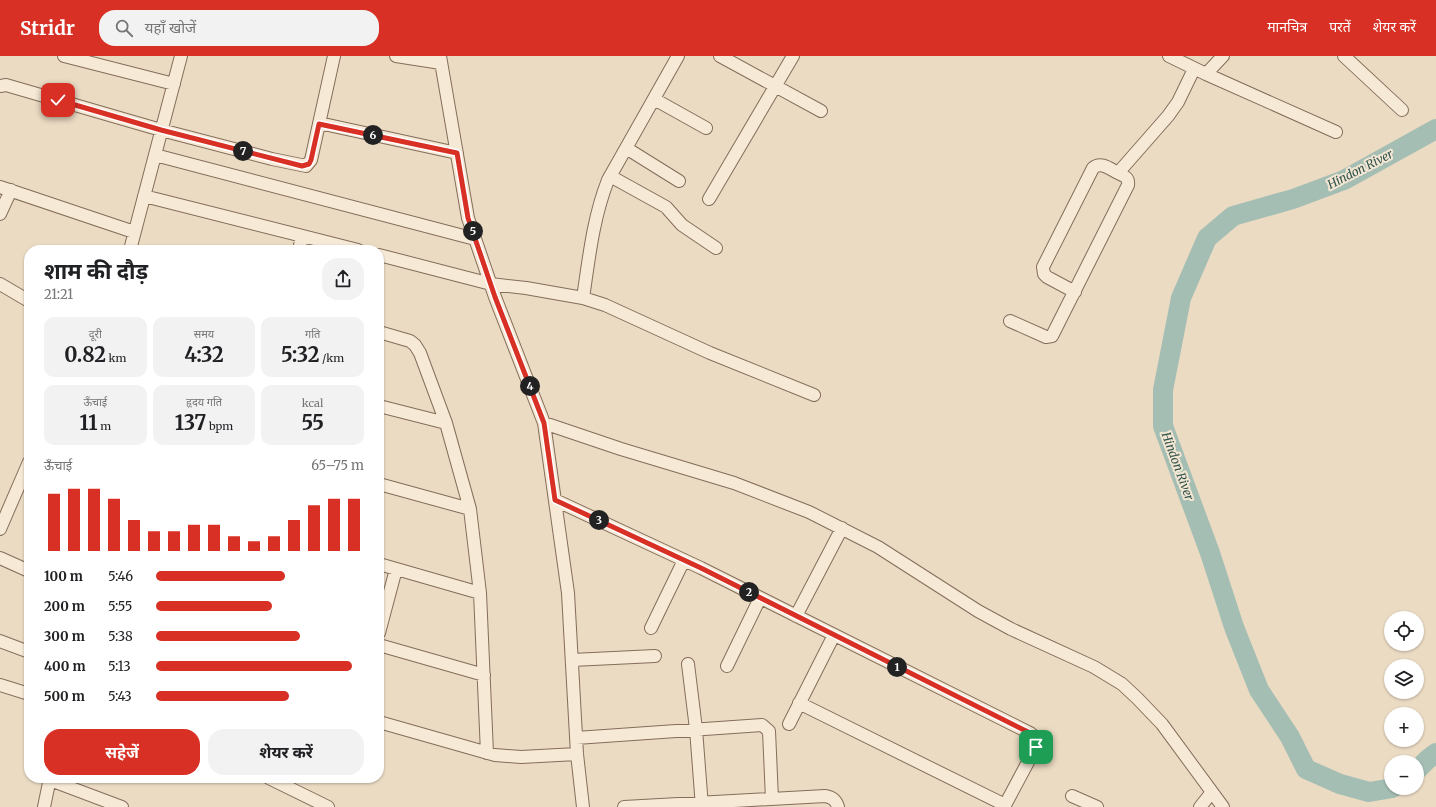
<!DOCTYPE html>
<html lang="hi">
<meta charset="utf-8">
<style>
body{margin:0;font-family:Merriweather,"Noto Sans Devanagari",serif;background:#f2f2f2;color:#202124;height:100vh;display:flex;flex-direction:column;font-size:15px;white-space:nowrap}
*{box-sizing:border-box;margin:0}
p{font-size:13px;color:#757577}
.icon{flex:none;width:22px;height:22px;fill:none;stroke:currentColor;stroke-width:2;stroke-linecap:round;stroke-linejoin:round}
.map{position:relative;flex:1;overflow:hidden}
.sheet{position:absolute;left:24px;top:189px;width:360px;height:538px;display:flex;flex-direction:column;background:#fff;border-radius:16px;box-shadow:0 1px 3px #0004}
.sheet>*{flex:none}
.buttons{position:absolute;left:1384px;top:555px;display:grid;gap:8px}
.buttons a{display:grid;place-items:center;width:40px;height:40px;border-radius:50%;background:#fff;box-shadow:0 1px 3px #0004;font-size:20px}
.pin{position:absolute;display:grid;place-items:center;width:34px;height:34px;color:#fff;margin:-17px;border-radius:8px;box-shadow:0 2px 6px #0006}
.km{position:absolute;width:20px;height:20px;margin:-10px;border-radius:50%;background:#222;color:#fff;font-size:11px;line-height:20px;text-align:center}
.round{display:grid;place-items:center;flex:none;width:42px;height:42px;border-radius:16px;background:#f2f2f2}
.overview{display:flex;align-items:center;justify-content:space-between;height:68px;padding:0 20px}
h1{font-size:22px;font-weight:700;line-height:30px}
.figures{display:grid;grid-template-columns:repeat(3,1fr);gap:6px;height:68px;padding:4px 20px}
.figures div{display:grid;align-content:center;border-radius:10px;background:#f2f2f2;text-align:center}
.figures b{font-size:20px;font-weight:700}
.figures small{font-size:11px;font-weight:400}
.figures p{font-size:11px}
.chart{height:112px;padding:8px 20px}
.chart p{display:flex;justify-content:space-between}
.chart svg{width:100%;height:72px;margin-top:4px;stroke:#d93025;stroke-width:6}
.cta{display:flex;gap:8px;margin-top:auto;padding:8px 20px}
.cta a{flex:1;height:46px;border-radius:16px;background:#d93025;color:#fff;font-size:16px;font-weight:700;line-height:46px;text-align:center}
.cta a+a{background:#f2f2f2;color:#202124}
ul{padding:0 20px;list-style:none;font-size:13px}
li{display:grid;grid-template-columns:64px 48px 1fr;align-items:center;height:30px}
li i{height:10px;border-radius:5px;background:#d93025}
header{display:flex;align-items:center;gap:24px;box-sizing:border-box;height:56px;padding:0 20px;background:#d93025;color:#fff}
header strong{font-size:19px}
nav{display:flex;gap:22px;margin-inline-start:auto;font-size:14px}
.search{width:280px;height:36px;background:#f2f2f2;display:flex;align-items:center;gap:10px;box-sizing:border-box;padding:0 14px;border-radius:16px;color:#757577;font-size:15px}
.map>svg:first-child{display:block}
.lines{fill:none;stroke-linecap:round;stroke-linejoin:round}
.river{stroke:#a5beb4;stroke-width:20}
.minor-casing{stroke:#846d5b;stroke-width:14}
.minor{stroke:#f6e9d6;stroke-width:12}
.route-casing{stroke:#fff;stroke-width:8}
.route{stroke:#d93025;stroke-width:5}
.labels{text-anchor:middle;dominant-baseline:central;stroke-width:4;stroke-linejoin:round;paint-order:stroke}
.water-label{font-size:12px;font-style:italic;fill:#2f534d;stroke:#f3e6d2}
</style>
<header>
<strong>Stridr</strong>
<div class="search"><svg class="icon" aria-label="search" viewBox="0 0 24 24"><circle cx="10" cy="10" r="6"/><path d="M15 15l6 6"/></svg>यहाँ खोजें</div>
<nav><a>मानचित्र</a><a>परतें</a><a>शेयर करें</a></nav>
</header>
<div class="map">
<svg width="1436" height="751" viewBox="0 0 1436 751">
<rect width="100%" height="100%" fill="#ebdbc3"/>
<g class="lines">
<path class="river" d="M1417,714L1427,704L1436,697
M1393,732L1369,736L1340,728L1306,713L1290,681L1259,634L1234,571L1210,497L1163,370V334L1181,242L1207,182L1233,160L1293,143L1344,124L1436,73"/>
<g class="minor-casing">
<path id="minor" d="M64,0L174,28
M396,0L441,7
M440,0L468,162L495,241L544,367L568,537L577,698L583,751
M720,0L821,55
M1169,0L1206,18L1223,0
M1344,0L1402,54
M1206,18L1336,76
M0,30L6,29L161,74L272,103L306,110L311,104L334,0
M654,43L706,72
M319,67L457,97
M626,92L679,125
M155,99L475,183
M610,120L666,151L682,169L716,192
M0,131L134,176
M144,140L358,194
M709,143L793,0
M0,158L11,134
M130,194L181,0
M299,194L302,180
M379,199L491,228L526,232L583,242C589,202 593,162 608,124L678,0
M0,228L29,245
M1075,236L1047,221L1044,218L1043,211L1093,112C1101,105 1110,113 1118,117
M583,242L605,249L710,297L814,339
M1010,265L1046,281L1052,280L1053,278L1128,129C1129,121 1124,120 1118,117L1168,60L1178,46L1194,13
M379,276L410,285L415,289L420,297L446,367L470,453L480,537L487,697
M379,350L446,367
M544,367L621,393L734,427L809,456L878,491L978,555L1011,573L1094,611L1122,628L1137,642L1162,668L1223,751
M379,428L470,453
M555,444L701,512L1030,677L1035,681L1037,686L1036,691L1004,751
M0,473L29,406
M0,502L29,515
M379,508L480,537
M796,560L842,472
M651,572L684,504
M379,577L396,513
M0,585L29,596
M379,589L484,619
M572,604L655,600
M688,608L696,673L702,751
M727,610L760,542
M0,629L29,638
M799,647L1005,749
M379,666L495,699L521,701L577,698
M789,668L834,579
M576,682L762,669L769,675L772,743
M269,722L328,751
M50,724L122,751
M1072,740L1097,751
M44,751L50,722
M624,751L825,740C832,741 836,744 838,751
M1200,751L1212,736"/>
</g>
<use href="#minor" class="minor"/>
</g>
<g class="lines">
<g class="route-casing">
<path id="route" d="M58,44L161,74L302,110L309,108L311,104L319,68L457,97L468,162L495,241L544,367L555,444L701,512L1030,677L1035,681L1037,686L1036,691"/>
</g>
<use href="#route" class="route"/>
</g>
<g class="labels">
<g class="water-label">
<text transform="translate(1360 113) rotate(-27)">Hindon River</text>
<text transform="translate(1178 410) rotate(70)">Hindon River</text>
</g>
</g>
</svg>
<div class="buttons">
<a><svg class="icon" aria-label="locate" viewBox="0 0 24 24"><circle cx="12" cy="12" r="6"/><path d="M12 2v4M12 18v4M2 12h4M18 12h4"/></svg></a>
<a><svg class="icon" aria-label="layers" viewBox="0 0 24 24"><path d="M12 4l9 5-9 5-9-5zM3 14l9 5 9-5"/></svg></a>
<a>+</a>
<a>−</a>
</div>
<div class="pin" style="left:1036px;top:691px;background:#1e9e55"><svg class="icon" aria-label="arrive" viewBox="0 0 24 24"><path d="M6 21V4h12l-3 4 3 4H6"/></svg></div>
<div class="pin" style="left:58px;top:44px;background:#d93025"><svg class="icon" aria-label="check" viewBox="0 0 24 24"><path d="M5 12l5 5 9-10"/></svg></div>
<b class="km" style="left:897px;top:611px">1</b>
<b class="km" style="left:749px;top:536px">2</b>
<b class="km" style="left:599px;top:464px">3</b>
<b class="km" style="left:530px;top:330px">4</b>
<b class="km" style="left:473px;top:175px">5</b>
<b class="km" style="left:373px;top:79px">6</b>
<b class="km" style="left:243px;top:95px">7</b>
<section class="sheet">
<div class="overview"><div><h1>शाम की दौड़</h1><p>21:21</p></div><a class="round"><svg class="icon" aria-label="share" viewBox="0 0 24 24"><path d="M12 15V3M7 8l5-5 5 5M5 13v7h14v-7"/></svg></a></div>
<div class="figures">
<div><p>दूरी</p><b>0.82<small> km</small></b></div>
<div><p>समय</p><b>4:32</b></div>
<div><p>गति</p><b>5:32<small> /km</small></b></div>
</div>
<div class="figures">
<div><p>ऊँचाई</p><b>11<small> m</small></b></div>
<div><p>हृदय गति</p><b>137<small> bpm</small></b></div>
<div><p>kcal</p><b>55</b></div>
</div>
<div class="chart"><p><span>ऊँचाई</span>65–75 m</p>
<svg viewBox="0 0 160 44" preserveAspectRatio="none"><path d="M5 44V9M15 44V6M25 44V6M35 44V12M45 44V25M55 44V32M65 44V32M75 44V28M85 44V28M95 44V35M105 44V38M115 44V35M125 44V25M135 44V16M145 44V12M155 44V12"/></svg>
</div>
<ul>
<li><b>100 m</b>5:46<i style="width:62%"></i></li>
<li><b>200 m</b>5:55<i style="width:56%"></i></li>
<li><b>300 m</b>5:38<i style="width:69%"></i></li>
<li><b>400 m</b>5:13<i style="width:94%"></i></li>
<li><b>500 m</b>5:43<i style="width:64%"></i></li>
</ul>
<div class="cta"><a>सहेजें</a><a>शेयर करें</a></div>
</section>
</div>
